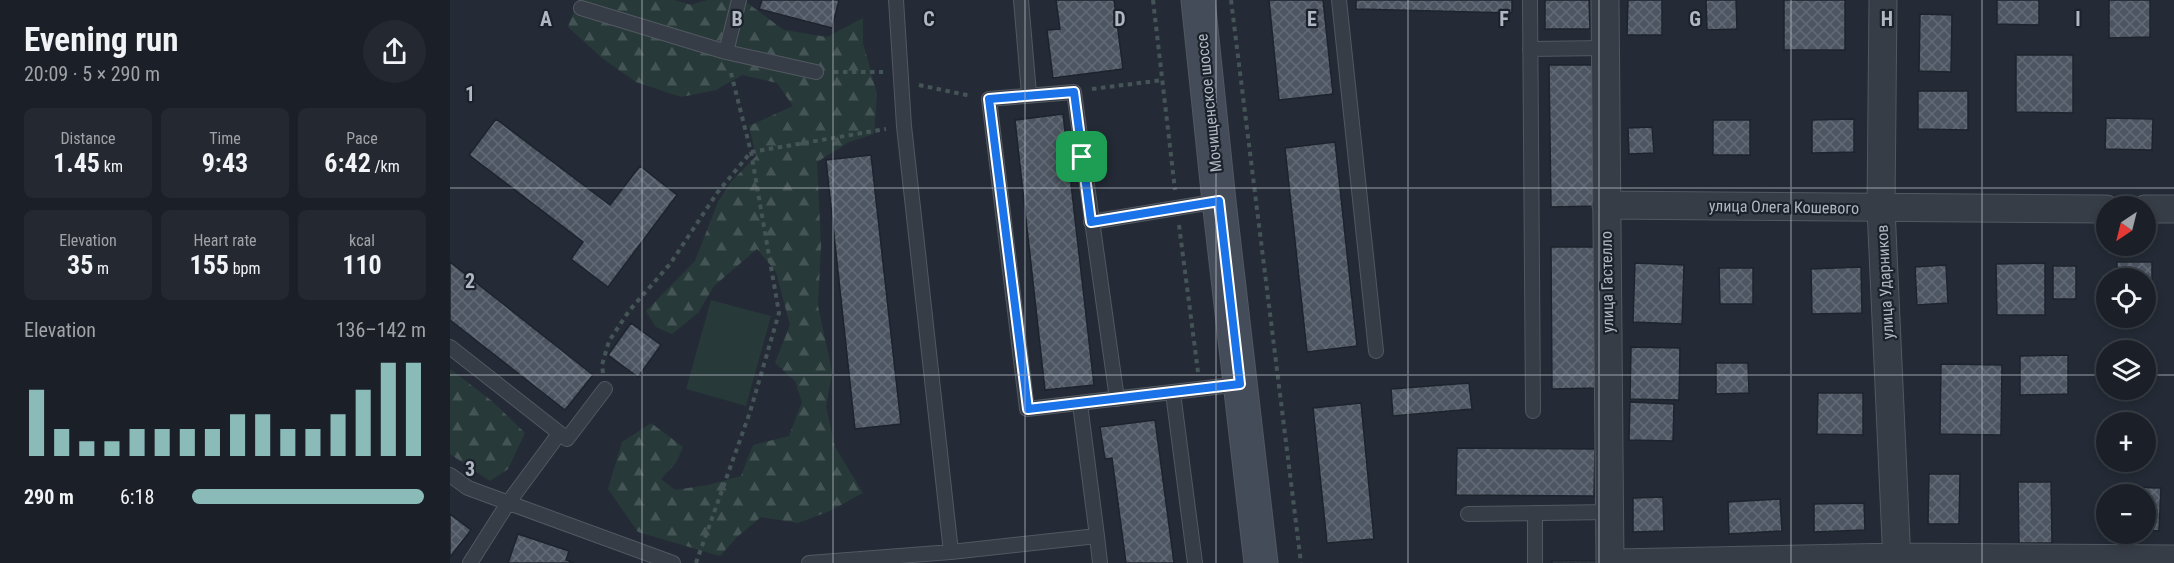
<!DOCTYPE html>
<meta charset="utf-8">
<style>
body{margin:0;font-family:"Roboto Condensed",sans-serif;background:#242830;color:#f1f3f6;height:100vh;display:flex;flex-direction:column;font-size:22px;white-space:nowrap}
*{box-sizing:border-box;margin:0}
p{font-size:20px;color:#a0a3a8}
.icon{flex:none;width:33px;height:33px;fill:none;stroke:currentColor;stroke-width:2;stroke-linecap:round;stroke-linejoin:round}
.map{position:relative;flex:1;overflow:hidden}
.side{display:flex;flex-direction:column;background:#1b2028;width:450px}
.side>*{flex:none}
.needle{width:39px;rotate:215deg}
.tools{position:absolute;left:1646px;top:196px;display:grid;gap:12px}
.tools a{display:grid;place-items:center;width:60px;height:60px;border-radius:50%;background:#1b2028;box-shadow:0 3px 9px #0003,0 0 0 2px #393e45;font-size:30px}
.pin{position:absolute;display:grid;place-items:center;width:51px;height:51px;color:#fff;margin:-26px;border-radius:12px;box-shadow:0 3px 9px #0006}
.round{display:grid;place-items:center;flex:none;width:63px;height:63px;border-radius:32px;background:#242830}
.headline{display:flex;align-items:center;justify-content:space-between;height:102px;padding:0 24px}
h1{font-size:33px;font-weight:700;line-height:45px}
.figures{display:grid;grid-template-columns:repeat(3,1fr);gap:9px;height:102px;padding:6px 24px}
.figures div{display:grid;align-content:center;border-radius:9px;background:#242830;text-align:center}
.figures b{font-size:26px;font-weight:700}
.figures small{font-size:16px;font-weight:400}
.figures p{font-size:16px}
.chart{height:168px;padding:12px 24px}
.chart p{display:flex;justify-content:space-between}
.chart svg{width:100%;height:108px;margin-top:6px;stroke:#8bbbb9;stroke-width:6}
ul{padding:0 24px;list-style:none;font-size:20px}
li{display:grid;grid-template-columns:96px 72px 1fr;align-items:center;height:45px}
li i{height:15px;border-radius:8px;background:#8bbbb9}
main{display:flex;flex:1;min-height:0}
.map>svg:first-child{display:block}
.grass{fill:#283939}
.forest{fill:url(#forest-firs)}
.building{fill:url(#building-cross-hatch);stroke:#1e242d;stroke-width:1.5}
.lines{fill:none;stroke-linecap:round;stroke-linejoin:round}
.lane-casing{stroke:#525861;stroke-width:16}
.street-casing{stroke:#525861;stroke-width:29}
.secondary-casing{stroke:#525861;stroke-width:35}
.path{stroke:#455456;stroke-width:4;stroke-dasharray:4.5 4.5;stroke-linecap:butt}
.lane{stroke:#373d47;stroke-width:14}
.street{stroke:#373d47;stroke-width:27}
.secondary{stroke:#454c59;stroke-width:33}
.route-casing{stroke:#fff;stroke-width:12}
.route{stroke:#1a73e8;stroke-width:8}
.grid{fill:none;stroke:#b2b8c3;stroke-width:1.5;stroke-opacity:0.55}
.labels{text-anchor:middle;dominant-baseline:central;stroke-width:4.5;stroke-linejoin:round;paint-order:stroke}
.street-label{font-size:16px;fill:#b2b8c3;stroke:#1c222b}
.grid-label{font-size:20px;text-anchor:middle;font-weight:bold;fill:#b2b8c3;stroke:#1c222b;stroke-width:4.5;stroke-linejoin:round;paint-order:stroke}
</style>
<main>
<section class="side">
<div class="headline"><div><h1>Evening run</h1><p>20:09 · 5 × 290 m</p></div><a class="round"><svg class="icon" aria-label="share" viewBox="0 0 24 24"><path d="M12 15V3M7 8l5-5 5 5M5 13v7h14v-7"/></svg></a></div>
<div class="figures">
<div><p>Distance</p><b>1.45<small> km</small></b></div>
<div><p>Time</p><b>9:43</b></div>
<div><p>Pace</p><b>6:42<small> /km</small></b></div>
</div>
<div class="figures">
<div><p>Elevation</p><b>35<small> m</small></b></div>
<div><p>Heart rate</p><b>155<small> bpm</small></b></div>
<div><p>kcal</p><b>110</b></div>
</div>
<div class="chart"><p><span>Elevation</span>136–142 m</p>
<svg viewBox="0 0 160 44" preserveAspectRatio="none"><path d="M5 44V17M15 44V33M25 44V38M35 44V38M45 44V33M55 44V33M65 44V33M75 44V33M85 44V27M95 44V27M105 44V33M115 44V33M125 44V27M135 44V17M145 44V6M155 44V6"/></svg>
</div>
<ul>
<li><b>290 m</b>6:18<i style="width:99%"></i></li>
</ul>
</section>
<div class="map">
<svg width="1724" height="563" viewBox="0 0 1724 563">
<defs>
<pattern id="forest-firs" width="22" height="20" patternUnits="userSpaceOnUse" patternTransform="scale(1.5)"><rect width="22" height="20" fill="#283939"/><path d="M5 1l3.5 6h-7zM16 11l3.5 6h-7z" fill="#455454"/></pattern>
<pattern id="building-cross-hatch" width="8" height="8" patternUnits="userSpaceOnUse" patternTransform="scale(1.5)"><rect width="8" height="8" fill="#4c5561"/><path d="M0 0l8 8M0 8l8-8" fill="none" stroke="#636b76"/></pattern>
</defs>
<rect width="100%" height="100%" fill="#242b36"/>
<path class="grass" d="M261,300L321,316L296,406L236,389Z"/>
<path class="forest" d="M128,0H225L241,5L257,0H293L334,30L377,37L413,18V43L427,94L424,134L399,142L367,162L371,246L368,306L382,372L376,407L385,447L413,493L380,511L348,523L311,517L287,537L270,556L188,532L158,489L172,442L201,423L233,447L226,463L211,479L225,490L258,485L291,476L303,445L339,436L352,402L345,381L325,363L340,325L326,272L307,249L264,286L248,313L222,334L206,327L196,311L245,261L268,202L281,182L306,156L299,126L343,106L327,83L292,75L266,90L231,97L186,82L152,58L118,27Z
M0,369L42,401L75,433L58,469L40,481L0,454Z"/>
<path class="building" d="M312,0H389L382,28L309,9Z
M606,0H664L673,69L603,78L597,30L610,29Z
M819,0H873L883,94L829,100Z
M906,0H1062V13L906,9Z
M1095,0H1139L1140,29H1095Z
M1178,0H1212V35H1177Z
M1256,0H1286L1287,29L1257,30Z
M1334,0H1395V50H1334Z
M1547,0H1589V25L1547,24Z
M1659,0H1700V37L1659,38Z
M1470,14L1502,15L1501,72L1469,71Z
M1566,55H1623V113L1566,112Z
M1099,65H1144L1145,206L1101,207Z
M1468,91H1518V130L1468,129Z
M613,114L644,385L595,390L565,120Z
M1656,118L1703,119L1702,150L1655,149Z
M46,119L160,205L190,166L227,195L158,287L121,259L133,242L19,155Z
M1404,119V152L1362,153V120Z
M1263,120H1300V155H1263Z
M1202,127L1204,153L1179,154L1178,128Z
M885,142L907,346L857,352L835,148Z
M421,155L451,424L405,429L376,160Z
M1101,247H1145L1147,388L1102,389Z
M0,262L143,375L115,410L0,320Z
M1667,262H1702V294H1695V279H1667Z
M1185,263L1234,265L1232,324L1183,322Z
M1595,263V315H1547L1546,264Z
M1496,265L1498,303L1467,305L1465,267Z
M1603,266H1626V299H1603Z
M1411,267L1412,313L1362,314L1361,269Z
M1269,268H1303V304H1270Z
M181,323L211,345L188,377L158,355Z
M1181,347L1230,348L1229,400L1180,399Z
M1618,355V394L1570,395V356Z
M1266,363H1298L1299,393L1266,394Z
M1491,364L1552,365L1551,435L1490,434Z
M1019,383L1022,409L943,416L941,389Z
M1368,393H1413V435L1367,434Z
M1180,402L1224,404L1223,441L1179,440Z
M911,403L924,539L877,543L863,408Z
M705,420L724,563H676L662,458L655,459L650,427Z
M1007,448L1145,449L1144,496L1006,495Z
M1479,474H1510L1509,524H1478Z
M1568,482H1601L1602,543H1569Z
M1674,487L1711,488L1709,531L1695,530V495H1674Z
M1213,497L1214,531L1183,532V498Z
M1330,499L1332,531L1279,534L1278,502Z
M1414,503L1415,530L1364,532V504Z
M0,514L21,530L0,557Z
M68,534L119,551L116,560L124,563H58Z
M1102,561H1147V563H1102Z"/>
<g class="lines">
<g class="lane-casing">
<path id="lane" d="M446,0L454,126L501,552L647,536L630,404
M571,0L579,94
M889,0L926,351
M1080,0L1083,411
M131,8L276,52L366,72
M1080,49L1155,48
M276,52L289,0
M641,222L769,201
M0,347L117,439L155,389
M723,393L745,563
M667,399L624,92L539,99L577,409L791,384
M0,475L18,488L223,563
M1085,513V563
M1018,514L1160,512
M647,536L650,563
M20,563L58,503L109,434
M359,563L501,552"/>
</g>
<g class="street-casing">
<path id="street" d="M1155,0L1160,563
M1433,0L1431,208L1447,563
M1156,205L1656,209
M1695,209H1724
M1167,563L1447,557L1724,559"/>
</g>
<g class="secondary-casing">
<path id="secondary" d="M748,0L769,201L811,563"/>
</g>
<path class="path" d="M703,0L725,190
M781,0L851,563
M384,72H433
M469,85L521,96
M642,89L713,80
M729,225L748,372
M153,373L152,365L159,341L179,311L220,264L267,193L301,152L436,129
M246,563L300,412L329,313L301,152L281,73"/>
<use href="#lane" class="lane"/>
<use href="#street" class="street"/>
<use href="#secondary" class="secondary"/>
</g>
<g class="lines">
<g class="route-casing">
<path id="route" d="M624,92L641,222L769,201L790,384L578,409L539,99Z"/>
</g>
<use href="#route" class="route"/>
</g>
<path class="grid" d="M192,0V563M383,0V563M575,0V563M766,0V563M958,0V563M1149,0V563M1341,0V563M1532,0V563M0,188H1724M0,375H1656M1695,375H1724"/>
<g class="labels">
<g class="street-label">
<text transform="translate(759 103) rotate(-96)">Мочищенское шоссе</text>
<text transform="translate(1334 207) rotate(1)">улица Олега Кошевого</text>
<text transform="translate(1157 282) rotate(-91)">улица Гастелло</text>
<text transform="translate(1435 282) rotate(-93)">улица Ударников</text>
</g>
</g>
<g class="grid-label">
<text x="96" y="26">A</text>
<text x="287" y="26">B</text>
<text x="479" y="26">C</text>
<text x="670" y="26">D</text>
<text x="862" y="26">E</text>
<text x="1054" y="26">F</text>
<text x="1245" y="26">G</text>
<text x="1437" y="26">H</text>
<text x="1628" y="26">I</text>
<text x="20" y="101">1</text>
<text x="20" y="288">2</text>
<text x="20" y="476">3</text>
</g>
</svg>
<div class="tools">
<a><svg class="needle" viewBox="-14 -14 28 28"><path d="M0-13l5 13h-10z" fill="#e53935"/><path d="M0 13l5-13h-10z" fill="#a0a3a8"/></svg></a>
<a><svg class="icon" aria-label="locate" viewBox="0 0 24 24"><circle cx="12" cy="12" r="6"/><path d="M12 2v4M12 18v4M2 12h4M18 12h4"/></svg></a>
<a><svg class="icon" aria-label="layers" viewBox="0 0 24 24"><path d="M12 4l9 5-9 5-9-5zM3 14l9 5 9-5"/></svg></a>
<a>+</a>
<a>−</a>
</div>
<div class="pin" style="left:632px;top:157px;background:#1e9e55"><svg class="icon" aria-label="arrive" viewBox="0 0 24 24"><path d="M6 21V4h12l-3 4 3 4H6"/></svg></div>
</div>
</main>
